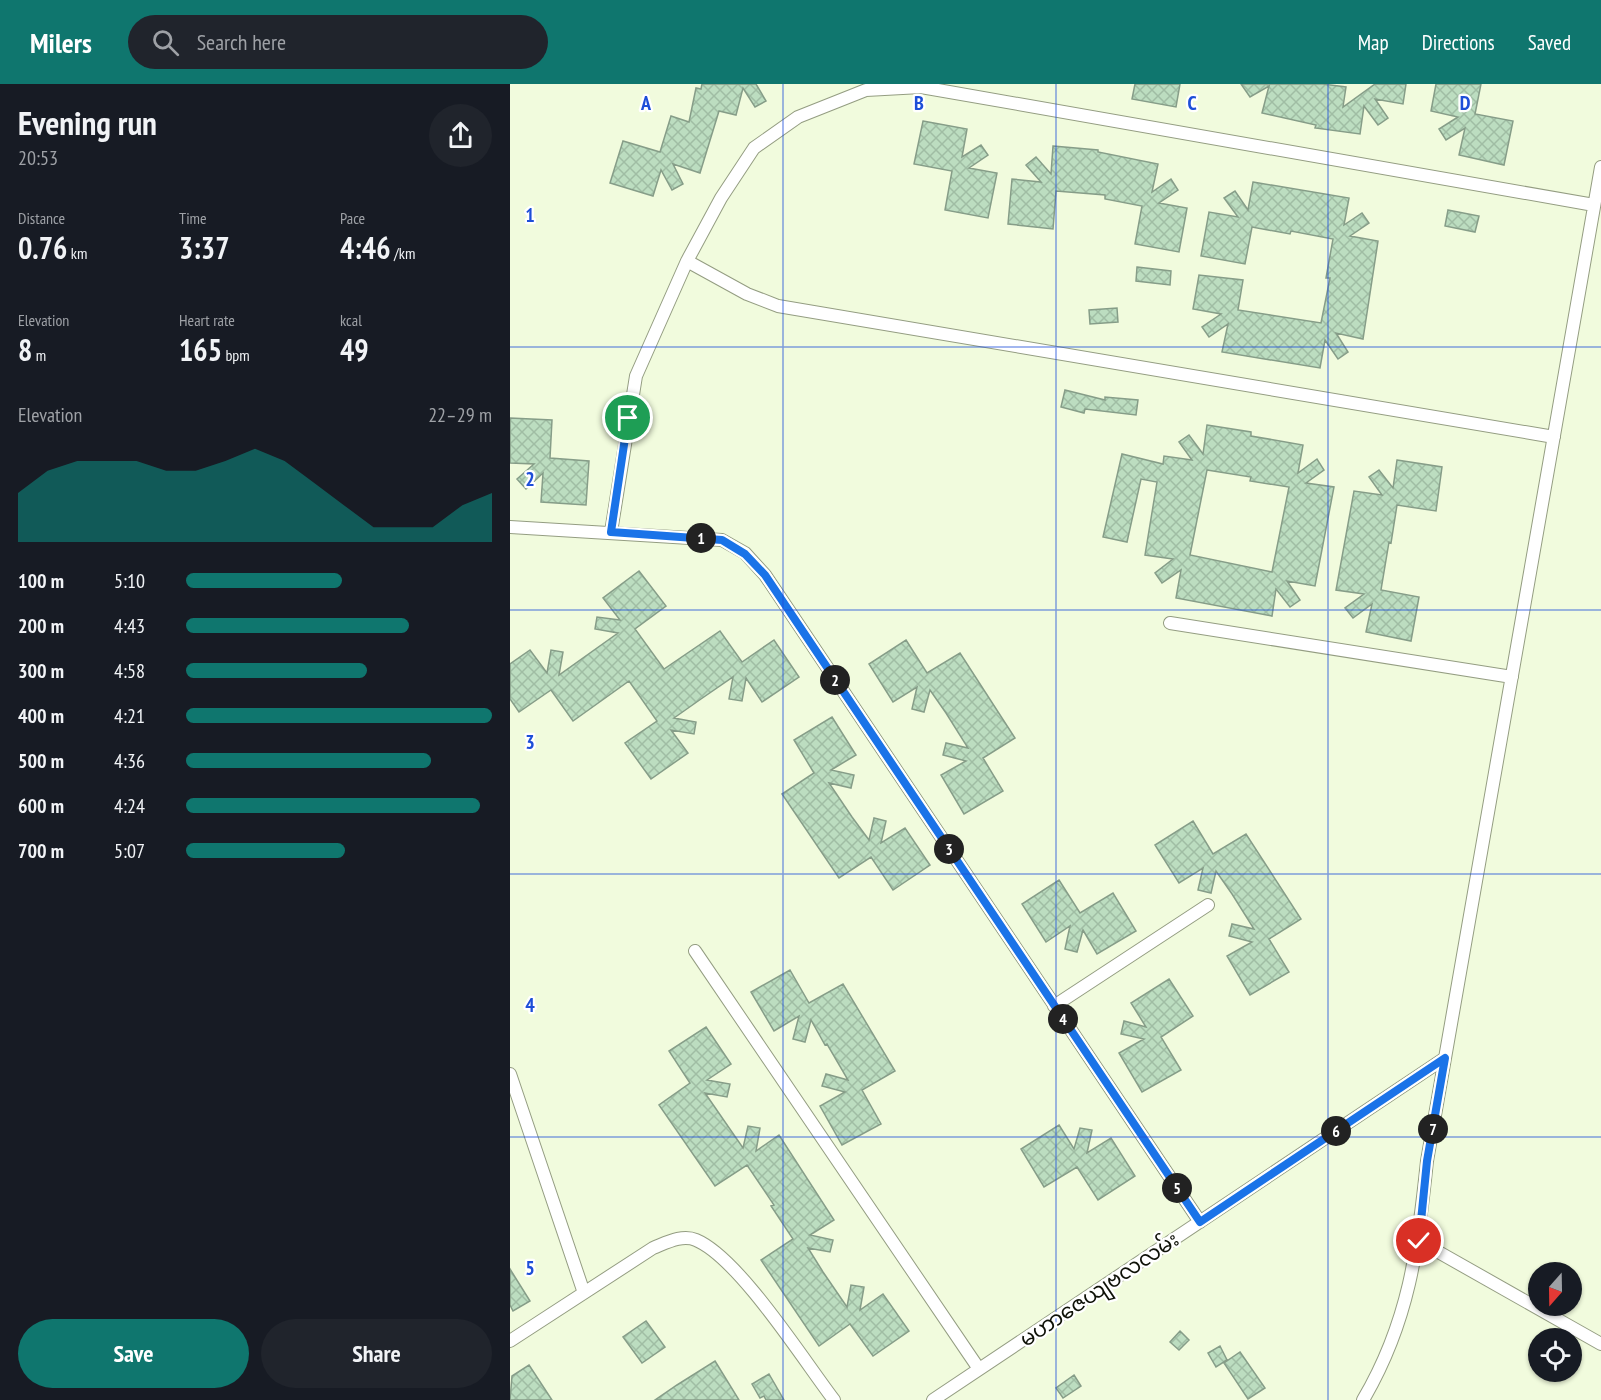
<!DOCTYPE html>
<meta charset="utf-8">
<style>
body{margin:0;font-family:"PT Sans Narrow","Noto Sans Myanmar",sans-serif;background:#20242c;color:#f1f3f6;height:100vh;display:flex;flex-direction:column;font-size:22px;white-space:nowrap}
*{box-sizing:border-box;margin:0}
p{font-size:20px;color:#9ea1a6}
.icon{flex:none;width:33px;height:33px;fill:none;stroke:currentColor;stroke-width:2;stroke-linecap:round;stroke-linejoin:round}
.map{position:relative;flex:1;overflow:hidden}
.details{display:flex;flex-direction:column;background:#171b24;width:510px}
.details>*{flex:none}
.needle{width:39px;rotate:200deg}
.fabs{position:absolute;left:1018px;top:1178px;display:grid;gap:12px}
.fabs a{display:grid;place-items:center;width:54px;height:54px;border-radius:50%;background:#171b24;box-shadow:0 2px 4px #0004;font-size:30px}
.pin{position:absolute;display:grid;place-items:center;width:51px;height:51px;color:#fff;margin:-26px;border:3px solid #fff;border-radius:50%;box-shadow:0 2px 6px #0007}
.km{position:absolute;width:30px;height:30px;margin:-15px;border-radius:50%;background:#222;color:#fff;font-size:16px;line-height:30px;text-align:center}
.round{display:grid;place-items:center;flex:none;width:63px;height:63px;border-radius:32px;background:#20242c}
.headline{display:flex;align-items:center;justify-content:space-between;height:102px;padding:0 18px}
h1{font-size:33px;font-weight:800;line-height:45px}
.stats{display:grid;grid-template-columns:repeat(3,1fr);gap:9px;height:102px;padding:6px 18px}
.stats div{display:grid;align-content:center}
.stats b{font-size:30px;font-weight:800}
.stats small{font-size:16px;font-weight:400}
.stats p{font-size:16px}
.chart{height:168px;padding:12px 18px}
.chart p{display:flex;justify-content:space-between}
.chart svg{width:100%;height:108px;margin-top:6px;fill:#0f766e;opacity:.7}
.cta{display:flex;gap:12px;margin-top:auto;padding:12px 18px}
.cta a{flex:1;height:69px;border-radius:36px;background:#0f766e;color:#fff;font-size:24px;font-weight:800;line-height:69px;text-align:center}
.cta a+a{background:#20242c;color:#f1f3f6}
ul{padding:0 18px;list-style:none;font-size:20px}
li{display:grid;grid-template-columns:96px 72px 1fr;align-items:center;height:45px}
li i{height:15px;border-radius:8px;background:#0f766e}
header{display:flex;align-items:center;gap:36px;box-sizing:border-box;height:84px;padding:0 30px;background:#0f766e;color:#fff}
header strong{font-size:28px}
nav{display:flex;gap:33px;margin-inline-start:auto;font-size:21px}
.search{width:420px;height:54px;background:#20242c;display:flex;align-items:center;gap:15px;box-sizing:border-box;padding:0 21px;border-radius:33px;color:#9ea1a6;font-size:22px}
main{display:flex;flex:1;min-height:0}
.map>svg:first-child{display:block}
.building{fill:url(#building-cross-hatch);stroke:#869d88;stroke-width:1.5;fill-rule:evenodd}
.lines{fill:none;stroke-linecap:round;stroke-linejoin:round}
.minor-casing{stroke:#949d82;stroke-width:14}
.minor{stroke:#fff;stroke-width:12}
.route-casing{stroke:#fff;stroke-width:12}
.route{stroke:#1a73e8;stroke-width:8}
.grid{fill:none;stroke:#1d4ed8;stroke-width:1.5;stroke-opacity:0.55}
.labels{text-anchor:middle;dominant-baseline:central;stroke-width:4.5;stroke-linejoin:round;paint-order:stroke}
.street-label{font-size:21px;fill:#0e1107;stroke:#fff}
.grid-label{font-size:20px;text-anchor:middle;font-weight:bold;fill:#1d4ed8;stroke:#fff;stroke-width:4.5;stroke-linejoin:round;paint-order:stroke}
</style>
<header>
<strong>Milers</strong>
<div class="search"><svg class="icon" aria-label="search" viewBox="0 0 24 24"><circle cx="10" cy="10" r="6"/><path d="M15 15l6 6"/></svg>Search here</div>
<nav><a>Map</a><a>Directions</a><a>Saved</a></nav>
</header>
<main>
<section class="details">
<div class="headline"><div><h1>Evening run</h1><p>20:53</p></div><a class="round"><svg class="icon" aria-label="share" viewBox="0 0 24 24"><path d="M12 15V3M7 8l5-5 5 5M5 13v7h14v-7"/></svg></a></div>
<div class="stats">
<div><p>Distance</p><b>0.76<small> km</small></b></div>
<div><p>Time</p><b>3:37</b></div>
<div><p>Pace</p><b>4:46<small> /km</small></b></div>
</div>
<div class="stats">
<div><p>Elevation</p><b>8<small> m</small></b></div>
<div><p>Heart rate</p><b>165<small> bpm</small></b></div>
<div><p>kcal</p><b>49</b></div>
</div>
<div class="chart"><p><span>Elevation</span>22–29 m</p>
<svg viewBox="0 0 160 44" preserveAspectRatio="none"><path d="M0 44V24L10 15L20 11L30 11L40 11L50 15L60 15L70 11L80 6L90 11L100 20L110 29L120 38L130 38L140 38L150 29L160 24V44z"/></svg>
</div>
<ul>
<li><b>100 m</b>5:10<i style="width:51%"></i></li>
<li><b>200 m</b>4:43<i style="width:73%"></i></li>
<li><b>300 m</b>4:58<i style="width:59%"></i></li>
<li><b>400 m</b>4:21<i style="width:100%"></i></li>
<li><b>500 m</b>4:36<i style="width:80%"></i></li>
<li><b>600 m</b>4:24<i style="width:96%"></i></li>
<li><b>700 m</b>5:07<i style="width:52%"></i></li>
</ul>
<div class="cta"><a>Save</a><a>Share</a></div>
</section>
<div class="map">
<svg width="1091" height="1316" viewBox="0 0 1091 1316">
<defs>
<pattern id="building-cross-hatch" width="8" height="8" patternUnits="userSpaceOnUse" patternTransform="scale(1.5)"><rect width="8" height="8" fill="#bcddc0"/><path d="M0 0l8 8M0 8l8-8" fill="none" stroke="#a0bda4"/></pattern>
</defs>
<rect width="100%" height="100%" fill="#f1fbdd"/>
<path class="building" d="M192,0H246L256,17L245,23L233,4L226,31L209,27L190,89L163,80L173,100L162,106L151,86L143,112L100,99L113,57L150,68L161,32L179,38L186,4L191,5Z
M625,0H670L666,23L622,15Z
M731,0H813L836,3L833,23L865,0H896L893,20L865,15L878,34L868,41L854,22L850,50L805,44L806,41L752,29L759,2L740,13Z
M926,0H971L965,30L1003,37L994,81L949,71L955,44L936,56L929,45L948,33L921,27Z
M413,37L457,45L452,73L471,61L478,71L459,84L487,89L478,134L435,126L442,87L404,80Z
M543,62L588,66V68L648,80L642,108L661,95L668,106L649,119L677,124L669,168L625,160L632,122L595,115V111L546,107L543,145L498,140L502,95L531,98L516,81L526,73L541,90Z
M743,98L839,114L834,141L852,129L859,139L840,152L868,157L853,255L826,249L838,268L828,275L815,256L810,284L712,268L718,240L699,253L692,243L711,230L683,225L689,191L733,196L728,226L811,239L820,194H816L823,155L781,147L780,150L742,143L735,180L691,172L699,128L728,133L714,114L725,107L738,126Z
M938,126L969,132L965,148L935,142Z
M627,183L661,187L660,201L626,197Z
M607,224L608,238L580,240L579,226Z
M555,306L595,316V313L628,316L626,331L575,325L574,329L551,323Z
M0,334L42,336L40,374L79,377L76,421L31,418L33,389L16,405L7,395L24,380L0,379Z
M697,341L741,348V352L793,361L788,389L807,375L814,386L796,399L824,403L805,502L777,497L790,516L780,523L766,505L762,532L666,514L671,486L652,499L645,489L663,475L635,471L647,398L631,395L617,458L593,453L612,370L653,380L654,372L682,376L669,358L679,351L693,370ZM697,386L741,393L740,397L779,403L762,488L680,471Z
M887,376L932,383L926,427L887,421L881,459L879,458L871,506L909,513L901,557L856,548L862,520L843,534L835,524L854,510L826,506L844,407L872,411L859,393L869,386L883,404Z
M129,487L156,522L125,545L154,585L210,547L232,578L264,556L289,593L252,618L236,594L232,617L219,615L223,593L191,615L164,634L186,638L184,650L161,646L178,669L141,695L115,659L147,637L119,597L63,637L41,606L9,628L0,615V580L20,566L37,589L41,566L53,568L49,591L108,549L85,545L87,533L110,536L93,514Z
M396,556L417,589L450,569L505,654L473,674L493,707L454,730L431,691L456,677L433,671L436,659L458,664L436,629L420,606L414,628L402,625L407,603L383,618L359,580Z
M322,633L346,671L321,686L344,691L341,704L319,699L342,733L359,756L364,734L376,737L371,759L395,744L420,781L383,806L361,773L329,794L272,710L304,689L284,656Z
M683,737L703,770L736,750L791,835L759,855L779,888L740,911L717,872L742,858L719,852L722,840L744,845L722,810L706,787L701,809L688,806L693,784L669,799L645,761Z
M549,796L570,829L603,809L626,847L587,870L573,846L567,868L555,865L560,842L536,858L512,820Z
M280,886L299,919L333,900L385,987L352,1006L371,1040L332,1061L310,1022L335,1008L312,1002L316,990L338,996L317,960L315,961L301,936L295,958L283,955L289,932L264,947L241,908Z
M659,895L683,932L651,953L671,986L632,1008L609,969L634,955L611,950L614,937L636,943L621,919Z
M196,943L221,980L197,996L220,1000L217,1013L195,1009L233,1064L238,1042L250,1044L246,1067L269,1051L324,1136L300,1151L323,1156L320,1168L298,1164L313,1188L337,1223L341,1201L354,1203L350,1226L373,1210L399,1247L363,1272L340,1240L309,1262L251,1176L283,1155L261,1122L264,1121L237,1081L205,1102L149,1021L180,999L159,967Z
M549,1041L564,1065L570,1044L582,1046L577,1069L601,1054L625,1092L588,1116L567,1083L534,1103L511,1065Z
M0,1185L20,1217L3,1227L0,1221Z
M136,1237L155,1263L132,1279L113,1253Z
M670,1247L679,1256L669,1266L660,1258Z
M710,1262L717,1276L706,1283L698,1269Z
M730,1268L755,1304L738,1315L714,1279Z
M205,1277L229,1316H145L167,1301Z
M19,1281L42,1316H0L2,1292Z
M259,1290L274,1316H256L254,1312L250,1314L242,1300Z
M564,1291L571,1302L553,1314L546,1304Z"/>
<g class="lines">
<g class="minor-casing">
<path id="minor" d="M177,177L237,210L268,222L1044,353
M0,443L212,456L235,469L255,491L690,1138
M101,448L126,292L177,177L211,114L244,64L288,33L356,6L411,3L1084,121
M660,539L1002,593
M185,867L469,1285
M544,922L698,821
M0,990L74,1209
M909,1157L1091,1260
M0,1257L143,1164C156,1159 172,1150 186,1156C229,1174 294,1277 324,1316
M423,1316L935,974
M853,1316C899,1238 908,1165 917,1077L1091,83"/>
</g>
<use href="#minor" class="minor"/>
</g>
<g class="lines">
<g class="route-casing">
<path id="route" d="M118,334L101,448L212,456L235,470L255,491L690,1138L935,974L917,1077L909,1157"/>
</g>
<use href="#route" class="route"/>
</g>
<path class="grid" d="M273,0V1316M546,0V1316M818,0V1316M0,263H1091M0,526H1091M0,790H1091M0,1053H1091"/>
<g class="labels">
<g class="street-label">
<text transform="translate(589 1205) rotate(-34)">မဟာဇေယျဗလလမ်း</text>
</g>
</g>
<g class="grid-label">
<text x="136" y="26">A</text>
<text x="409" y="26">B</text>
<text x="682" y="26">C</text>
<text x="955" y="26">D</text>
<text x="20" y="138">1</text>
<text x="20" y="402">2</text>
<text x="20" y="665">3</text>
<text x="20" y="928">4</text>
<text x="20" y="1191">5</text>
</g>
</svg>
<div class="fabs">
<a><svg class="needle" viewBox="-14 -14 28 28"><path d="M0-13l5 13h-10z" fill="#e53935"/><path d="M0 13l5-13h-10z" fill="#9ea1a6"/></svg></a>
<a><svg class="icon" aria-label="locate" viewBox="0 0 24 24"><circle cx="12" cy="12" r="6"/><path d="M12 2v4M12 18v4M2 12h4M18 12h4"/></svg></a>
</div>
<div class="pin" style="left:118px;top:334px;background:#1e9e55"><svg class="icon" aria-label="arrive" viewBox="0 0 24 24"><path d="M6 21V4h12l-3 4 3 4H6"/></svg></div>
<div class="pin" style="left:909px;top:1157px;background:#d93025"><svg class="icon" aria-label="check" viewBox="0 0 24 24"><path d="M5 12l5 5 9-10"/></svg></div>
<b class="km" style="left:191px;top:454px">1</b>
<b class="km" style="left:325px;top:596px">2</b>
<b class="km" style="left:439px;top:765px">3</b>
<b class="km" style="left:553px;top:935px">4</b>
<b class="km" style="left:667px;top:1104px">5</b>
<b class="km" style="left:826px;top:1047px">6</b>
<b class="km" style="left:923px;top:1045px">7</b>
</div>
</main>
